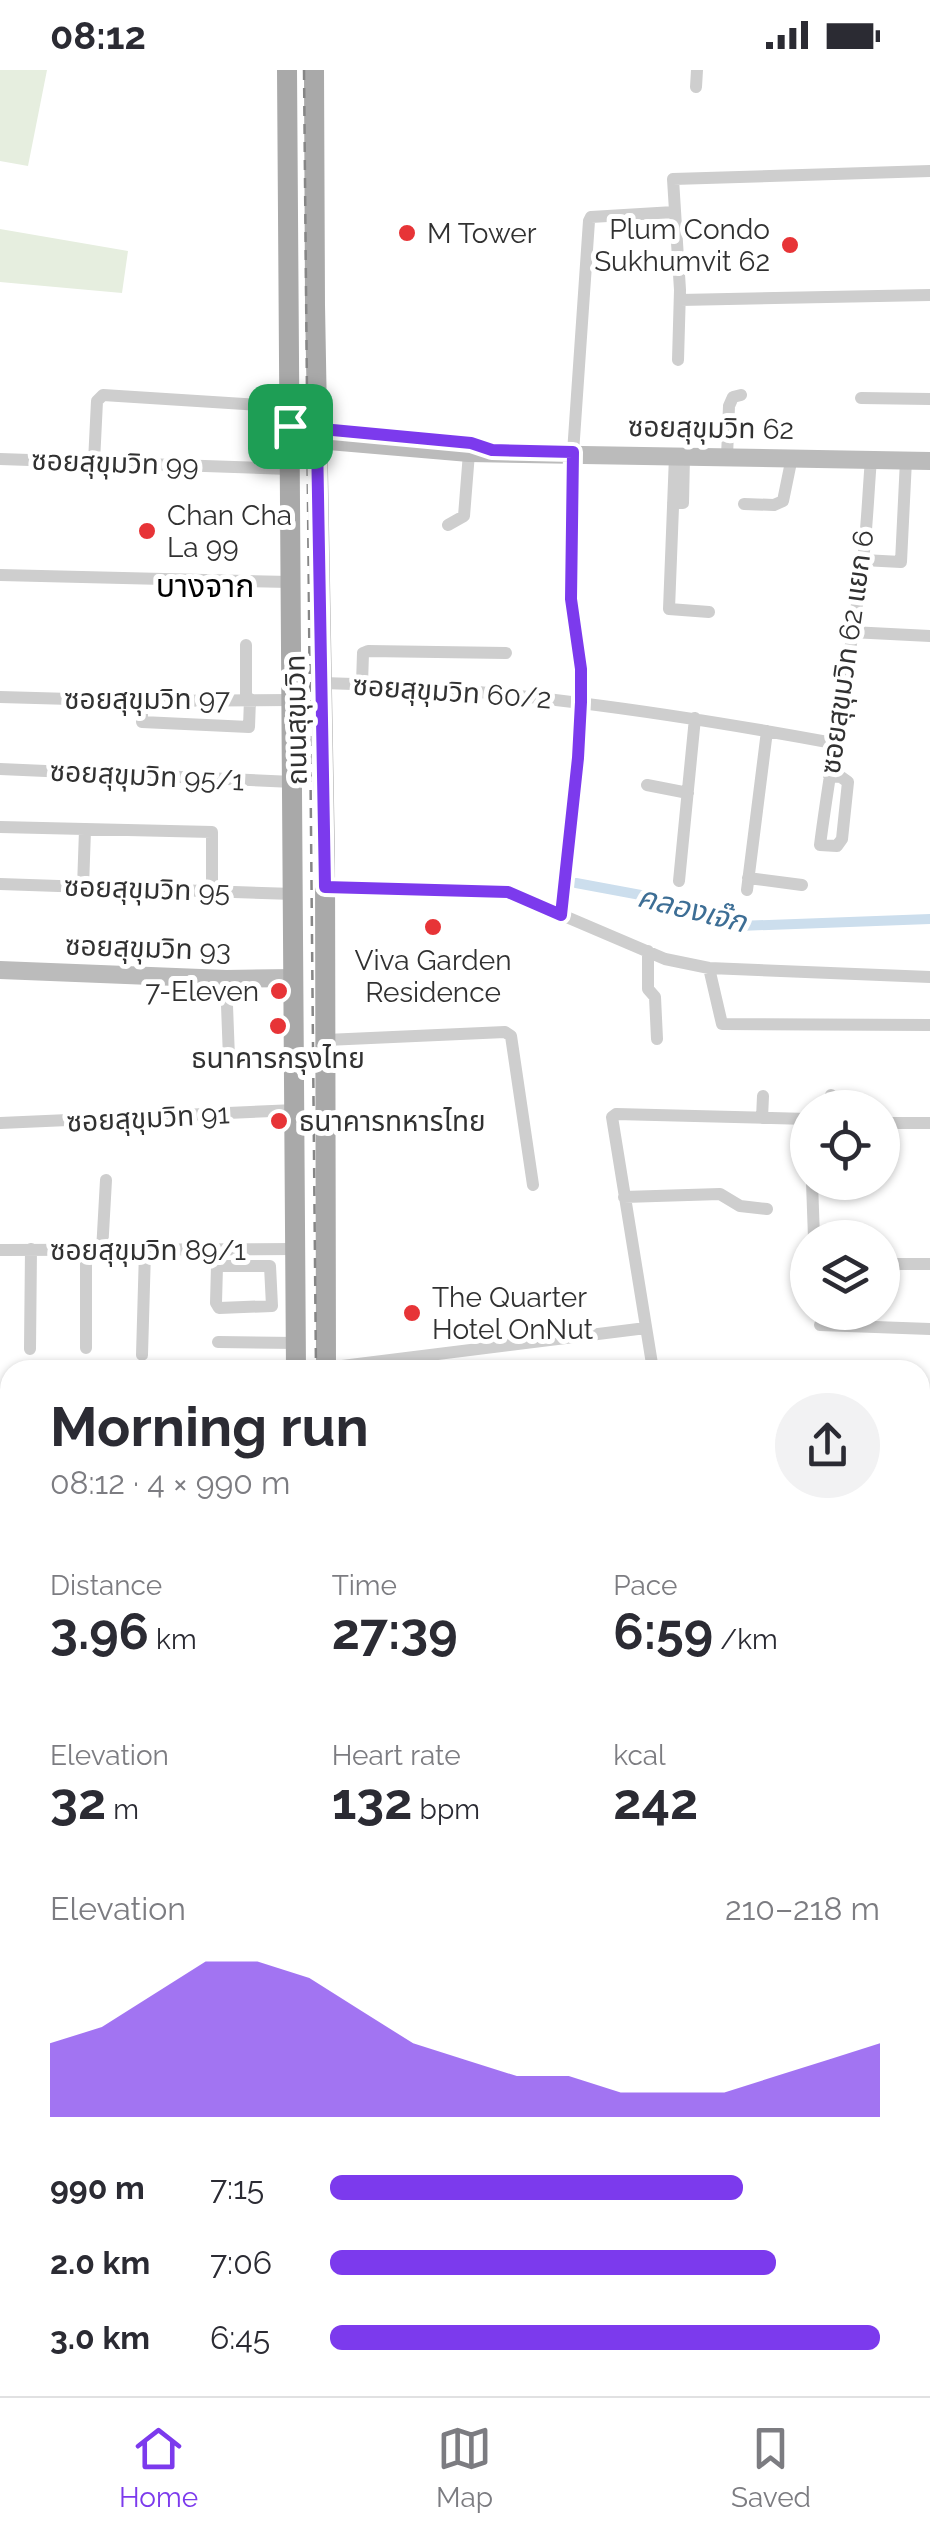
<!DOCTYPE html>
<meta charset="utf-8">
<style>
body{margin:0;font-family:Raleway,"Noto Sans Thai",sans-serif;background:#f2f2f3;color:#2b2b33;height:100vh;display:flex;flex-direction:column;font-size:38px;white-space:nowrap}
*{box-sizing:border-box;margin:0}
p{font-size:32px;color:#7c7c81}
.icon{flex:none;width:55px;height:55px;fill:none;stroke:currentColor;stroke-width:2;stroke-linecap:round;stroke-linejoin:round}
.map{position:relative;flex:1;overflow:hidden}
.details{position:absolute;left:0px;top:1290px;width:930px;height:1038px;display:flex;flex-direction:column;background:#fff;border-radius:30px 30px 0 0;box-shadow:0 2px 8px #0004}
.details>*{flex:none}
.buttons{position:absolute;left:790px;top:1020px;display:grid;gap:20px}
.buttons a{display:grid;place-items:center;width:110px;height:110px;border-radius:50%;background:#fff;box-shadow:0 2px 8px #0004;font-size:50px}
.pin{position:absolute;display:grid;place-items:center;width:85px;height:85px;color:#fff;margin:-42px;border-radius:20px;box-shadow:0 5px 15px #0006}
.round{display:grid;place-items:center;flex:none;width:105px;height:105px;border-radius:52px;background:#f2f2f3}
.head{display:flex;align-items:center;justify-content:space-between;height:170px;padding:0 50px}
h1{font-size:55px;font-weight:700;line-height:75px}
.figures{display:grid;grid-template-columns:repeat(3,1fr);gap:15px;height:170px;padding:10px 50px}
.figures div{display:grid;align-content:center}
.figures b{font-size:50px;font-weight:700}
.figures small{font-size:28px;font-weight:400}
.figures p{font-size:28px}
.chart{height:280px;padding:20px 50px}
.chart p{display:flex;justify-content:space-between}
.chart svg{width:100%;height:180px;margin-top:10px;fill:#7c3aed;opacity:.7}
ul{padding:0 50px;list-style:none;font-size:32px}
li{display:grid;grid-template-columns:160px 120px 1fr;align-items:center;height:75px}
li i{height:25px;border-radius:12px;background:#7c3aed}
.status{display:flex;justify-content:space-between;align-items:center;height:70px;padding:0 50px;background:#fff;direction:ltr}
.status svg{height:28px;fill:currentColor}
.tab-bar{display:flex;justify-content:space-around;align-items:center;height:140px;border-top:2px solid #e1e1e2;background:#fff;font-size:28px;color:#7c7c81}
.tab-bar a{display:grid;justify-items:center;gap:5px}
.tab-bar .active{color:#7c3aed}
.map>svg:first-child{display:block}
.green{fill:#e6eedf}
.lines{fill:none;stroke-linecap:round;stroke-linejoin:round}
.canal{stroke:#ccdeed;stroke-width:10}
.street{stroke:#cecece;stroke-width:12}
.secondary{stroke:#bbb;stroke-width:18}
.primary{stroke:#a9a9a9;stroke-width:20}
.rail{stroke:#868686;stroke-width:2.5;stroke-dasharray:10 8;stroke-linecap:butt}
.route-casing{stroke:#fff;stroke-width:20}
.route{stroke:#7c3aed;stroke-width:12}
.poi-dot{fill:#e73437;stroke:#fff;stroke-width:4}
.labels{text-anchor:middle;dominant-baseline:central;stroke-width:10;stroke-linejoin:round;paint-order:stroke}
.poi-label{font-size:28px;fill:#313131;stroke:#fff;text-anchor:start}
.street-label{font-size:28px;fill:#313131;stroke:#fff}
.water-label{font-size:30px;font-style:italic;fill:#3d6e95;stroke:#fff}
.quarter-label{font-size:32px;fill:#000;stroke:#fff}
</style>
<div class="status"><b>08:12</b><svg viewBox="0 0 49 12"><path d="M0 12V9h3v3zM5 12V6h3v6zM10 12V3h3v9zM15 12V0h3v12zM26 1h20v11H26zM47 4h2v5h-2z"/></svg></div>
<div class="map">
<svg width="930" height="2326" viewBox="0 0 930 2326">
<rect width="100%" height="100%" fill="#fff"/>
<path class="green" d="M0,0H47L28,96L0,91Z
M0,159L128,181L122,223L0,212Z"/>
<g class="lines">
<path class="canal" d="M576,813L673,831L739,856L930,849
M920,2009L930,2008"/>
<path class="street" d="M696,17L697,0
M680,230L930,225
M678,290L680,220L673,109L930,101
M861,328L930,329
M675,386L669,539L709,542
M727,387L729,336L733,327L741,325
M0,389L290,399
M94,392L97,331L103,325L290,337
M673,433H683L684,386
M744,434L774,435L783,431L792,387
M448,455L464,446L469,383
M863,490L901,492L906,390
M0,505L290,512
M851,562L930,566
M323,613C494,617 665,642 833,673
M362,614L363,583L368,581L506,583
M0,627L142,631L293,630
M246,629V575
M142,631V652L249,657L250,629
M0,699L293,712
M829,706L841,707L848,712L842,769L837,776L820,775C832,682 850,591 862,498C867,462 868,425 871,389
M647,715L688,723
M0,757L212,762V821
M748,808L802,815
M679,811L695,648
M0,814L294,824
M83,817L85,760
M325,817L508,822L665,889L709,898L930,907
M747,820L767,661
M561,845L578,688L581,633V599L571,529L573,383L589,151L591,147L674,142
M648,881V919L655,927L657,969
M709,898L722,954L930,955
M226,909L229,988
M326,970L505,962L511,966L533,1115
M831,1025V1038
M762,1048L763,1026
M0,1053L296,1040
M882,1053H930
M812,1112L814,1168
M624,1127L720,1124L740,1136L767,1139
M0,1180L295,1179
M217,1180V1196H270L272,1236L219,1238L216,1233L217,1196
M102,1181L106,1110
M86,1182V1278
M882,1194H930
M820,1255L930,1259
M218,1272L296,1273
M30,1279L31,1179
M142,1285L145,1181
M326,1298L646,1258
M653,1300L612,1047L616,1044L808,1049
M0,1330H10
M0,1396L10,1395
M920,1398L930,1397
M0,1596H10
M920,1602L930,1601
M0,1716H10
M0,1996H10
M0,2112L10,2111
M920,2225L930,2223
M841,2318V2326
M643,2326L644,2318"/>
<path class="secondary" d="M317,370L469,383L930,391
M0,900L226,909L294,908"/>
<path class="primary" d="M287,0L296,1300
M314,0L315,235L325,786L326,1300
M305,2318V2326
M335,2318V2326"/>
<path class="rail" d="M304,0L316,1300
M326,2318V2326"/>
</g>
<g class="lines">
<g class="route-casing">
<path id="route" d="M290,356L471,373L492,380L573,382L571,529L581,599V632L578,688L561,845L508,822L325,817L317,370L290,369Z"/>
</g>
<use href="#route" class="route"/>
</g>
<g class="poi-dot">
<circle cx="407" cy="163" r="10"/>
<circle cx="790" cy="175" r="10"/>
<circle cx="147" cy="461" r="10"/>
<circle cx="433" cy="857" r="10"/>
<circle cx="279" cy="921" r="10"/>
<circle cx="278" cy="956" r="10"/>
<circle cx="279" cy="1051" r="10"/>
<circle cx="412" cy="1243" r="10"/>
</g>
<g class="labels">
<g class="poi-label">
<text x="770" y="159" text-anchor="end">Plum Condo<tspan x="770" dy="32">Sukhumvit 62</tspan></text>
<text x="427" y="163">M Tower</text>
<text x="167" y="445">Chan Cha<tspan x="167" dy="32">La 99</tspan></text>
<text x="433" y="890" text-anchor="middle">Viva Garden<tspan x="433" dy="32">Residence</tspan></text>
<text x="259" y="921" text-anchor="end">7-Eleven</text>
<text x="278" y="988" text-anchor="middle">ธนาคารกรุงไทย</text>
<text x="299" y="1051">ธนาคารทหารไทย</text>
<text x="432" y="1227">The Quarter<tspan x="432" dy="32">Hotel OnNut</tspan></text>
</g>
<g class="street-label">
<text transform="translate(711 358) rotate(1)">ซอยสุขุมวิท 62</text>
<text transform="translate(115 393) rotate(2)">ซอยสุขุมวิท 99</text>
<text transform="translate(847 582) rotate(-82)">ซอยสุขุมวิท 62 แยก 6</text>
<text transform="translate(452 622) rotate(4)">ซอยสุขุมวิท 60/2</text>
<text x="147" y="629">ซอยสุขุมวิท 97</text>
<text transform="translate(296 650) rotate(-91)">ถนนสุขุมวิท</text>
<text transform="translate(147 706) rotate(3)">ซอยสุขุมวิท 95/1</text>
<text transform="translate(147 819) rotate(2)">ซอยสุขุมวิท 95</text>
<text transform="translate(148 878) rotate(2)">ซอยสุขุมวิท 93</text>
<text transform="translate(148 1048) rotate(-3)">ซอยสุขุมวิท 91</text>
<text x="148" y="1180">ซอยสุขุมวิท 89/1</text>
</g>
<g class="water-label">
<text transform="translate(692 839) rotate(14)">คลองเจ๊ก</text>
</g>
<g class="quarter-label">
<text x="205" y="515">บางจาก</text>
</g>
</g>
</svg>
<div class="buttons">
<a><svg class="icon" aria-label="locate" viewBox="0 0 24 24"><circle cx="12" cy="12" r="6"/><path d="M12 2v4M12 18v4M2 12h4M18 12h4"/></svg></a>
<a><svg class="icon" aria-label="layers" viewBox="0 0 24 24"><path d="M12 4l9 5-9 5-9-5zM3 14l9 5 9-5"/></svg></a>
</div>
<div class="pin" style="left:290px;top:356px;background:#1e9e55"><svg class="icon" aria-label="arrive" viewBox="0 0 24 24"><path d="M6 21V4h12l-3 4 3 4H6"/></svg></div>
<section class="details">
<div class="head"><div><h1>Morning run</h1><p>08:12 · 4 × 990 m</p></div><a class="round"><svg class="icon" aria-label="share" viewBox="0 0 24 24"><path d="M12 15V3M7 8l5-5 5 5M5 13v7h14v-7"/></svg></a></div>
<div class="figures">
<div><p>Distance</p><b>3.96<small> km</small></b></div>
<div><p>Time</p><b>27:39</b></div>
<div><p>Pace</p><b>6:59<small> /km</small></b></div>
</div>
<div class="figures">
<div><p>Elevation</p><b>32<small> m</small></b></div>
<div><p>Heart rate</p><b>132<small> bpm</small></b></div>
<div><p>kcal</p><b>242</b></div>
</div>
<div class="chart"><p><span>Elevation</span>210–218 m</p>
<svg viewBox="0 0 160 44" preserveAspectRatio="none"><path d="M0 44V26L10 22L20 14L30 6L40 6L50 10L60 18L70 26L80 30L90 34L100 34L110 38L120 38L130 38L140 34L150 30L160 26V44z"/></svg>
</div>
<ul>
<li><b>990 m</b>7:15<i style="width:75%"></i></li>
<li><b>2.0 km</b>7:06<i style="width:81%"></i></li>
<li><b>3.0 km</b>6:45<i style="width:100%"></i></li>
</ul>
</section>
</div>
<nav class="tab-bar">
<a class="active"><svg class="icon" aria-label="home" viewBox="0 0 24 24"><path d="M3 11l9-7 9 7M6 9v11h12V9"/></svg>Home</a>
<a><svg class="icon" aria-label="map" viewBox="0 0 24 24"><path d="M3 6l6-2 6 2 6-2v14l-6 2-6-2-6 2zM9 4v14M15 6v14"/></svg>Map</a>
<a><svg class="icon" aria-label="saved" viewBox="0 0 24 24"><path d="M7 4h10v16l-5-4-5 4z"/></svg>Saved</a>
</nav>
